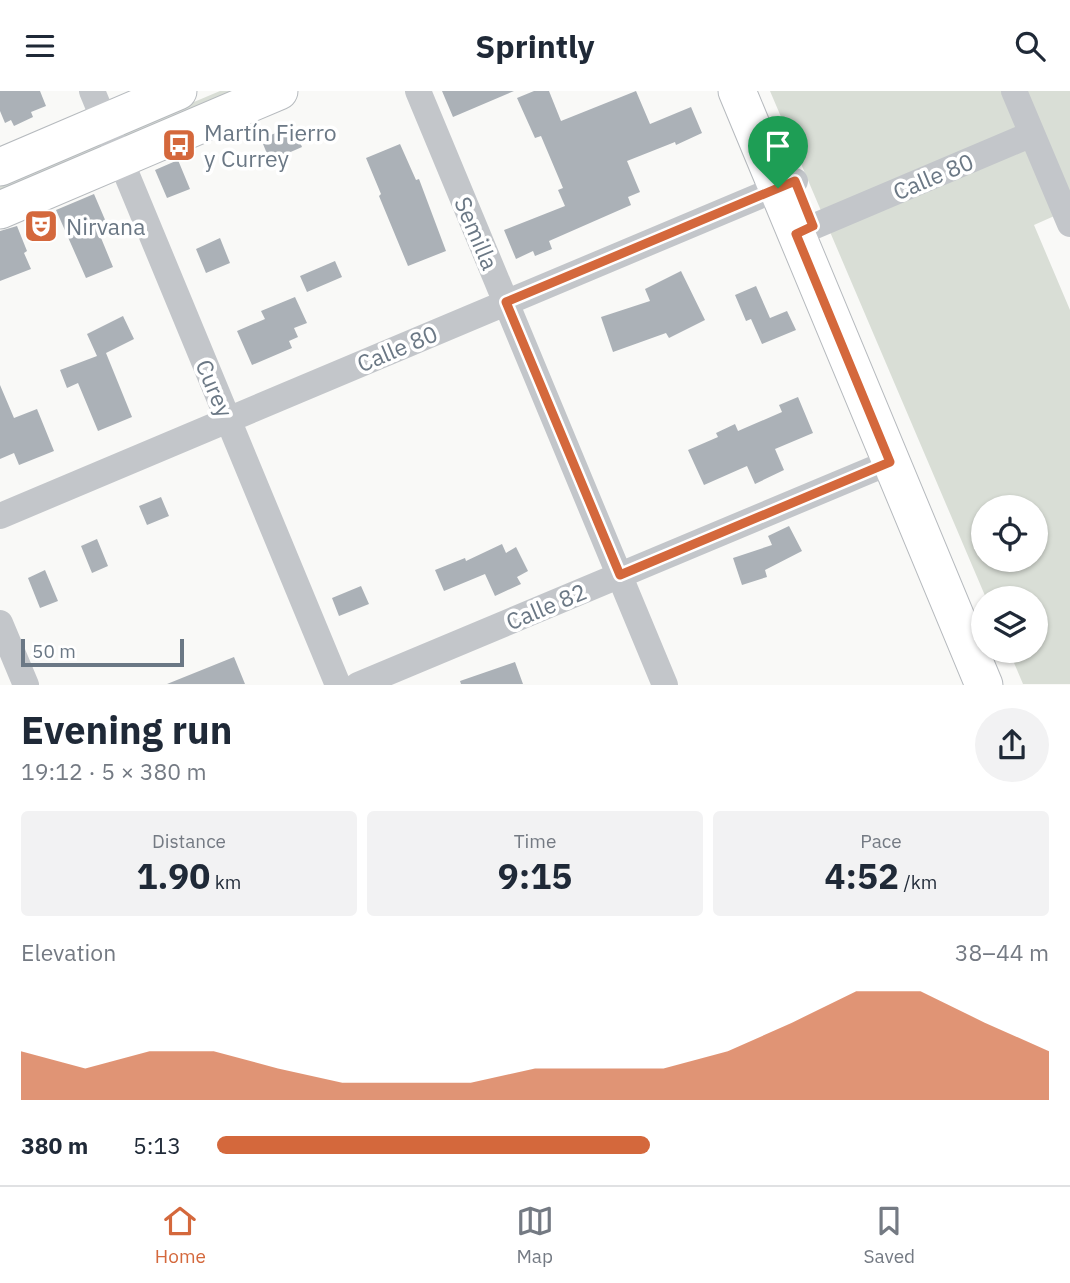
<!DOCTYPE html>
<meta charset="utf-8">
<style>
body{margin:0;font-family:"IBM Plex Sans",sans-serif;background:#f2f2f3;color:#1f2937;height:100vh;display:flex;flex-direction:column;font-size:26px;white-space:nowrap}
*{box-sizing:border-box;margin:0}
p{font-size:23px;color:#747a83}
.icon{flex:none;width:38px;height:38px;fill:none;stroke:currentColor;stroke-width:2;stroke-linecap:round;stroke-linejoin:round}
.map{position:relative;height:594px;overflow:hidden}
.side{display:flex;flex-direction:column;background:#fff;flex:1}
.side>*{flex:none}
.controls{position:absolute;left:971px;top:404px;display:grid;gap:14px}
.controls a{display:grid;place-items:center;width:77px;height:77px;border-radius:50%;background:#fff;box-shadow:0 2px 5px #0004;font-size:35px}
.scale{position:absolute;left:21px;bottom:18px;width:163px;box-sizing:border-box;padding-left:7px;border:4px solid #6b7885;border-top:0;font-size:19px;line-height:24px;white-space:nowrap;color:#6b7885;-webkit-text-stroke:5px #fff;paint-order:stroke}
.pin{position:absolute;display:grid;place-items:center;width:60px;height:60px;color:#fff;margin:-72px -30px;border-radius:50% 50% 50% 0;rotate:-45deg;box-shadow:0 0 7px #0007}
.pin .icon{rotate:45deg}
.round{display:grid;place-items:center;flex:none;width:74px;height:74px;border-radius:37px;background:#f2f2f3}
.head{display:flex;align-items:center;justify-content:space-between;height:119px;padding:0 21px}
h1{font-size:38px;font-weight:800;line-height:52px}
.figures{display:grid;grid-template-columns:repeat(3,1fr);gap:10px;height:119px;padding:7px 21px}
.figures div{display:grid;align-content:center;border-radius:7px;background:#f2f2f3;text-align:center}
.figures b{font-size:35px;font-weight:800}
.figures small{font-size:19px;font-weight:400}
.figures p{font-size:19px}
.chart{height:196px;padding:14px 21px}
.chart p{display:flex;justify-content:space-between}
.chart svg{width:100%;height:126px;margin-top:7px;fill:#d4683c;opacity:.7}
ul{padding:0 21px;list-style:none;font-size:23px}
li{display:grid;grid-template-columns:112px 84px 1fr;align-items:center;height:52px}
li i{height:18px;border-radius:9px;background:#d4683c}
header{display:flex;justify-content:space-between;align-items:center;height:91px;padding:0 21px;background:#fff;font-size:32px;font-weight:800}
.dock{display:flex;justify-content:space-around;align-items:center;height:98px;border-top:2px solid #e0e1e3;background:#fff;font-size:19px;color:#747a83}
.dock a{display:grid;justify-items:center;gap:4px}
.dock .current{color:#d4683c}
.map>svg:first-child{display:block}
.green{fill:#d9ded6;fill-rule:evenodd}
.building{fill:#abb1b7}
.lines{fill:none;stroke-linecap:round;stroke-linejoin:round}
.secondary-casing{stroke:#b6babe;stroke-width:39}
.minor{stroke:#c3c6ca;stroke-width:26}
.secondary{stroke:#fff;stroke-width:37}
.route-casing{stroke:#fff;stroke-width:14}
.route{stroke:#d4683c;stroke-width:9}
.labels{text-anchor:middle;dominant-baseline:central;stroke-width:7;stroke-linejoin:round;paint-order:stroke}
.poi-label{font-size:23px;fill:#6b7885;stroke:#fff;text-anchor:start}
.street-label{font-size:23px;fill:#6b7885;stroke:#fff}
</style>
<header><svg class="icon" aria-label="menu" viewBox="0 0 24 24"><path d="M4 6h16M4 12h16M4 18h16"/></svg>Sprintly<svg class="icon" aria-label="search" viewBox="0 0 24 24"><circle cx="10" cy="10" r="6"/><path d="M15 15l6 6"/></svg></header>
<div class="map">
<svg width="1070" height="594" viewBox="0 0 1070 594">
<rect width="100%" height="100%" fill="#f9f9f7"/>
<path class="green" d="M220,0H253L0,107V93Z
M770,0H1070V118L1034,134L1070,219V593H1023L1009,560H1036V508L986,507ZM984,416H1036V469H984Z"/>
<path class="building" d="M0,0H40L46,15L31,21L33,26L14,35L11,29L5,32L0,20Z
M442,0H514L453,26Z
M534,0H549L561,30L636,0L650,33L691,16L702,42L676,54L675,51L627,70L640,101L628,106L631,114L549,150L552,158L535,165L533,160L516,168L504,139L565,115L558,99L563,97L541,45L535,47L517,7Z
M293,35L302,56L270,70L261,48Z
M400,53L416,89L419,88L446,160L408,175L379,105L381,103L366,67Z
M178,69L190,98L167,107L155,79Z
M94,103L109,138L99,142L113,176L86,187L56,119Z
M17,135L27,160L24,162L31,178L0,190V140Z
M220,147L230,172L206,182L196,158Z
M335,170L342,186L307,201L300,185Z
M681,180L705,229L669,247L666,242L613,261L601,226L650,210L645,198Z
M756,195L770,227L787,220L796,239L762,253L751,228L746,230L735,204Z
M295,206L307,232L294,237L298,246L289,250L292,257L252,274L237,240L265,228L261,220Z
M123,225L134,248L106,262L132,326L98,340L78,292L67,297L60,279L97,265L87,243Z
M0,294L14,327L37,318L54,360L19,374L14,362L0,368Z
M798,306L813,342L775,358L784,379L755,393L747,375L704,394L688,359L718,346L716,342L735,333L738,340L782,321L779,314Z
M161,406L169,425L147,434L139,415Z
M789,435L802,460L765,479L767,486L742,494L733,467L772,454L768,445Z
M97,448L108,475L92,482L81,455Z
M502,453L506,462L516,456L528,480L517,486L521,493L495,505L485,483L444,500L435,479L465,467L466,470Z
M45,479L58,510L40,517L28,487Z
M361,495L369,513L339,525L332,507Z
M234,566L245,593H167Z
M515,571L523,593H461L460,590Z"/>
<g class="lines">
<g class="secondary-casing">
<path id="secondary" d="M737,0L984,594
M0,76L178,0
M0,119L279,0"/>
</g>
<path class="minor" d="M92,0L338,594
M418,0L665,594
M1014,0L1070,133
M796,143L1032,43
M0,425L795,90
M0,532L26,594
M358,594L890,371"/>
<use href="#secondary" class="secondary"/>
</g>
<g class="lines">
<g class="route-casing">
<path id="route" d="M795,90L813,135L796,143L890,371L620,484L506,211Z"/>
</g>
<use href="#route" class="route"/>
</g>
<defs>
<g id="bus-square" transform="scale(1.75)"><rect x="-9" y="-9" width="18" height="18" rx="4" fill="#d4683c" stroke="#fff"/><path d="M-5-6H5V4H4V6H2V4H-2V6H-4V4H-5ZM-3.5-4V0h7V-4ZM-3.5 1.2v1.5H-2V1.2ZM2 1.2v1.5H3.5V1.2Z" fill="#fff"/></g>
<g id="theatre-square" transform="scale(1.75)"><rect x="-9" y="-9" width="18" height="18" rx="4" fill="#d4683c" stroke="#fff"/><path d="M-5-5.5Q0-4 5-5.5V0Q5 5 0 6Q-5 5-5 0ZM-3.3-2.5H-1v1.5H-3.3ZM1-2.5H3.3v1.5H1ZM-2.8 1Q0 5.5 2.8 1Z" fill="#fff"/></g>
</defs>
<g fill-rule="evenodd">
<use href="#bus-square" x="179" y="54"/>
<use href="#theatre-square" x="41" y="135"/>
</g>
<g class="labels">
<g class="poi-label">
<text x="204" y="41">Martín Fierro<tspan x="204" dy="26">y Currey</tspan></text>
<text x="66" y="135">Nirvana</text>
</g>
<g class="street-label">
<text transform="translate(933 85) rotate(-23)">Calle 80</text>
<text transform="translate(477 142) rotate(67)">Semilla</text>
<text transform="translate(397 257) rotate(-23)">Calle 80</text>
<text transform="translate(215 297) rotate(67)">Curey</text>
<text transform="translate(546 515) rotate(-23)">Calle 82</text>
</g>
</g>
</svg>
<div class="controls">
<a><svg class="icon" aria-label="locate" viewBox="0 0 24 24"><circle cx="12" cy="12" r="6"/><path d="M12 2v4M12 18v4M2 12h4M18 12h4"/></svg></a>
<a><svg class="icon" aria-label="layers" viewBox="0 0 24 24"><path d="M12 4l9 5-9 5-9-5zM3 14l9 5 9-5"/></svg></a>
</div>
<div class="scale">50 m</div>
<div class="pin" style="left:778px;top:97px;background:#1e9e55"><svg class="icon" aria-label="arrive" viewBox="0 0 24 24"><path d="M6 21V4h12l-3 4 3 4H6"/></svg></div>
</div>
<section class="side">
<div class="head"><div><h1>Evening run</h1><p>19:12 · 5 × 380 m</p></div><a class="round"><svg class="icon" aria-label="share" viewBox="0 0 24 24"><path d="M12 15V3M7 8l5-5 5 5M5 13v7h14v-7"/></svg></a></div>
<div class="figures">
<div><p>Distance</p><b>1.90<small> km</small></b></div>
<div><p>Time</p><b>9:15</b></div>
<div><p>Pace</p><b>4:52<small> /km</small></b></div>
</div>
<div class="chart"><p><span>Elevation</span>38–44 m</p>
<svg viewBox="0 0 160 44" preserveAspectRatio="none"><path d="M0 44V27L10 33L20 27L30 27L40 33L50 38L60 38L70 38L80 33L90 33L100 33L110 27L120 17L130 6L140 6L150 17L160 27V44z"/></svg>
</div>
<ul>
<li><b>380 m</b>5:13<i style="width:52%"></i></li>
</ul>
</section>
<nav class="dock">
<a class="current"><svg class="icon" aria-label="home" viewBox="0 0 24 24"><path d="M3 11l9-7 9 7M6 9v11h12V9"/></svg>Home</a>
<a><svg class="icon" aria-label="map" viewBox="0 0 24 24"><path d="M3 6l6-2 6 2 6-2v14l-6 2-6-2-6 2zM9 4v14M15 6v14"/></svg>Map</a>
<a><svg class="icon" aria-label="saved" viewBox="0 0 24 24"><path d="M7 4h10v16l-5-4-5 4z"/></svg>Saved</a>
</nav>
